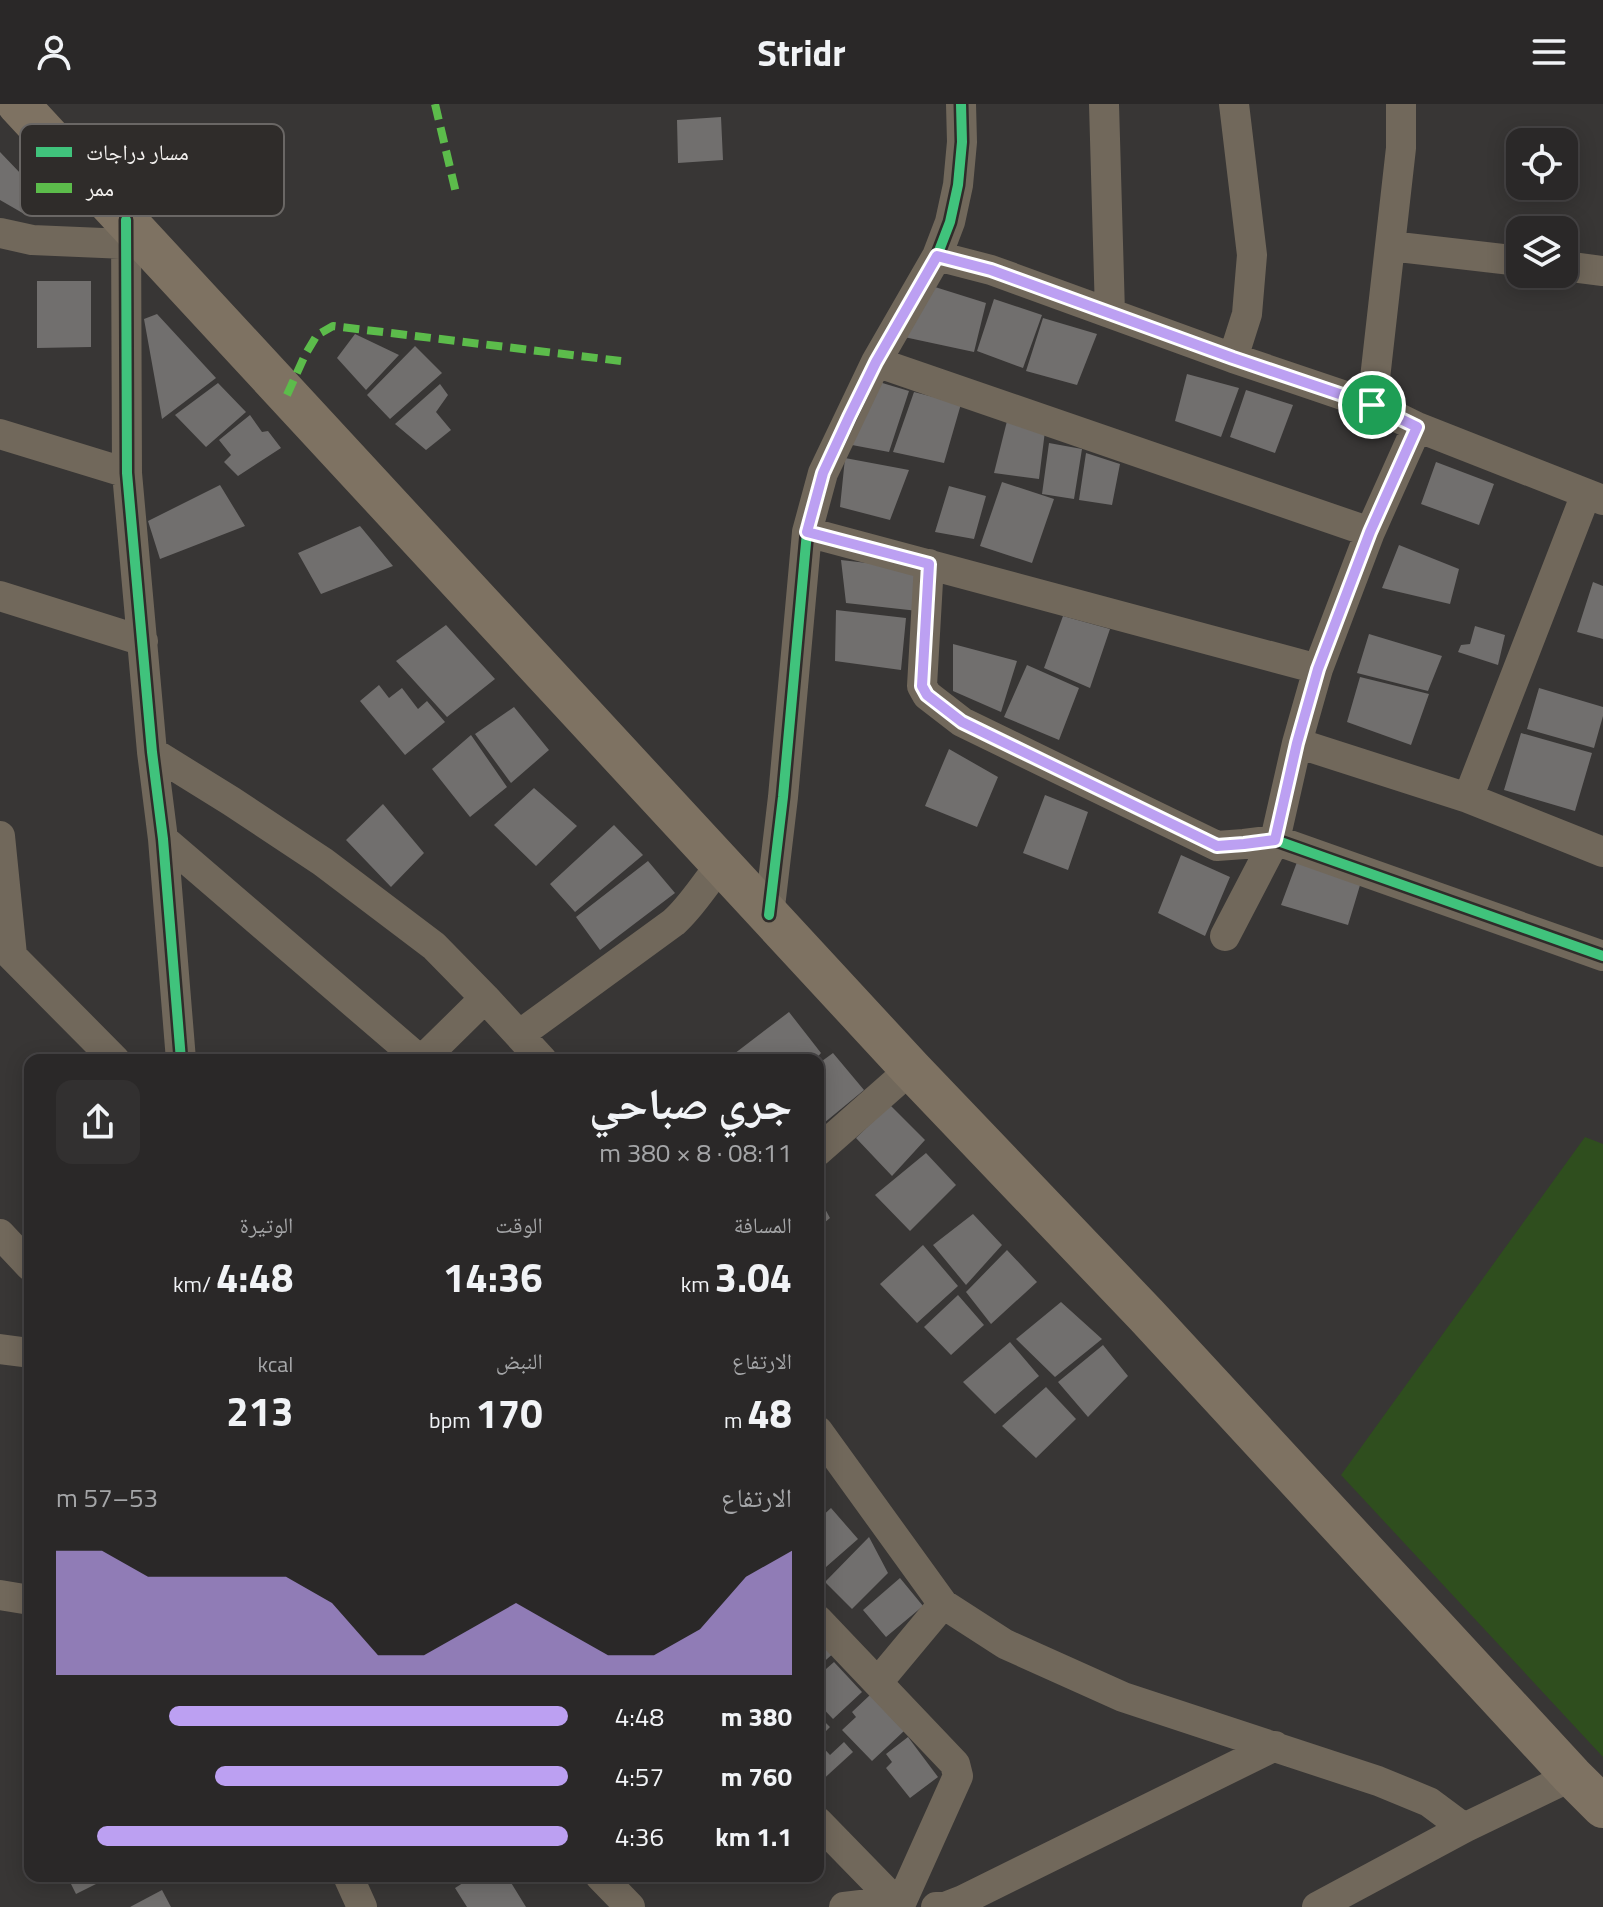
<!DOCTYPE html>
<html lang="ar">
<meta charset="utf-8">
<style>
body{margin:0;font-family:"Titillium Web","Noto Naskh Arabic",sans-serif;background:#323030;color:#f1f3f6;direction:rtl;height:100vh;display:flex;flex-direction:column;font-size:30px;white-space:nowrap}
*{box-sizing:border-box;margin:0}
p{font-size:26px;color:#a5a6a8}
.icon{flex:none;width:44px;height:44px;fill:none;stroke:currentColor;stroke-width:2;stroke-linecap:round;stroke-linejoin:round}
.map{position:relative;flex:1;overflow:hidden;direction:ltr}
.panel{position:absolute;left:24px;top:950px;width:800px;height:828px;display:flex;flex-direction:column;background:#2a2828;border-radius:16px;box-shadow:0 4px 20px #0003,0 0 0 2px #464445;direction:rtl}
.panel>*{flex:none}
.tools{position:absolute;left:1506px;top:24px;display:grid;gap:16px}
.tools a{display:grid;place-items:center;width:72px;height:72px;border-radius:16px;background:#2a2828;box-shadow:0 4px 20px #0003,0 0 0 2px #464445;font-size:40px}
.pin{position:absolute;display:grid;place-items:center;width:68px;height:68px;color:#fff;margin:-34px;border:4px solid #fff;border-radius:50%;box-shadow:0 2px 8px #0007}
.round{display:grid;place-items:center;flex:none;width:84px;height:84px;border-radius:16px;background:#323030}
.summary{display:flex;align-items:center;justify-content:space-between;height:136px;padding:0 32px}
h1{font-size:44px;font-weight:700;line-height:60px}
.stats{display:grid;grid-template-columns:repeat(3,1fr);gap:12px;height:136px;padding:8px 32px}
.stats div{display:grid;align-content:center}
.stats b{font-size:40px;font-weight:700}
.stats small{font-size:22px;font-weight:400}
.stats p{font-size:22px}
.chart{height:224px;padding:16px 32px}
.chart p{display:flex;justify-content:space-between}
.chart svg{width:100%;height:144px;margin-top:8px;fill:#bca0f2;opacity:.7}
ul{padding:0 32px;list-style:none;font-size:26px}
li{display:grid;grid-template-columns:128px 96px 1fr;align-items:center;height:60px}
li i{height:20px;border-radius:10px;background:#bca0f2}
header{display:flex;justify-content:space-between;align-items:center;height:104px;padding:0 32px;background:#2a2828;font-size:36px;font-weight:700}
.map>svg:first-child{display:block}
.green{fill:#2f4e1e}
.building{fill:#716f6e}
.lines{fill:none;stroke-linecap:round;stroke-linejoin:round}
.street{stroke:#71685b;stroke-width:30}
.secondary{stroke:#7e7262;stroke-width:42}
.quiet{stroke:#5cbc4b;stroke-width:8;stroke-dasharray:16 8;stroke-linecap:butt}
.cycleway-casing{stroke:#2f2c2a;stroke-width:15}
.cycleway{stroke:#40c37c;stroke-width:10}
.route-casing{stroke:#fff;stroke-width:16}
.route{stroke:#bca0f2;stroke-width:10}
.key{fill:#2f2c2a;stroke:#6a6765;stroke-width:2}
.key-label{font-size:22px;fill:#f4f2f0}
</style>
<header><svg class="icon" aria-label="menu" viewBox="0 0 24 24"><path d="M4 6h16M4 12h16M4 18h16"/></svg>Stridr<svg class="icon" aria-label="person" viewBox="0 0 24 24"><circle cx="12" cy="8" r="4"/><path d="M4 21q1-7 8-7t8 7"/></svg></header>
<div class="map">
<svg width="1603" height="1803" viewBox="0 0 1603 1803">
<rect width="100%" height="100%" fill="#383635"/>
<path class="green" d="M1585,1033L1603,1040V1653L1341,1371Z"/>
<path class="building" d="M721,13L723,56L678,59L677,16Z
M0,48L44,94L26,111L0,96Z
M37,177H91V243L37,244Z
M935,183L986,199L974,248L904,233Z
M994,195L1042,211L1023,264L977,247Z
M157,210L216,274L162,315L144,215Z
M1043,214L1097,230L1077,281L1026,267Z
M355,230L399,251L366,286L337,254Z
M415,242L442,269L390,315L367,291Z
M1187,270L1239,284L1221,333L1175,317Z
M879,278L909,287L889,348L852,341Z
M218,279L246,308L206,343L175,311Z
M440,280L448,291L436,308L451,326L426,346L395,320Z
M1246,286L1293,301L1275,349L1230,333Z
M914,288L961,300L944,359L893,348Z
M250,311L262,328L268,327L281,344L238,372L224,358L231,351L219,336Z
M1007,317L1045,327L1039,375L994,369Z
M1049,339L1082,345L1074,395L1042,390Z
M1086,349L1120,360L1112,401L1079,396Z
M845,354L909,366L890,416L840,403Z
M1436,358L1494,380L1479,421L1421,400Z
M1002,378L1054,395L1032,459L980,442Z
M220,381L245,422L160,455L148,417Z
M949,382L986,392L974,435L935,428Z
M360,422L393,462L321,490L298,449Z
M1399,441L1459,465L1450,500L1382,484Z
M841,456L919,465L918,507L846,499Z
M1593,478L1603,482V535L1577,528Z
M836,506L906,514L901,566L835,557Z
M1063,512L1110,525L1090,584L1044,564Z
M446,521L495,575L447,613L396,557Z
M1475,522L1505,531L1498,561L1458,548L1461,541L1470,540Z
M1369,530L1442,552L1428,587L1357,569Z
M953,540L1017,557L1001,608L953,587Z
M1027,561L1079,584L1059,636L1004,613Z
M1360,573L1429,590L1411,641L1347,618Z
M379,581L389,594L402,584L418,605L427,597L445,618L405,651L360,597Z
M1539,584L1603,603V612L1594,644L1527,625Z
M514,603L549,646L511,679L475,630Z
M1521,629L1592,649L1575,707L1504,686Z
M471,631L507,683L470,713L432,665Z
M949,645L998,673L977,723L925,702Z
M534,684L577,722L536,762L494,721Z
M1045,691L1088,708L1068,766L1023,749Z
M383,700L424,749L391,783L346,736Z
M614,721L643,751L575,808L550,780Z
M1181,751L1230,773L1205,832L1158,809Z
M648,757L675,789L600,846L576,813Z
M1297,758L1361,778L1348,821L1281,801Z
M789,908L821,949L815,956H732L730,953Z
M833,949L864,986L818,1024V960Z
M890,1001L925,1036L892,1072L856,1034Z
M926,1049L956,1081L910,1127L875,1091Z
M818,1092L830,1114L818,1124Z
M973,1110L1002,1141L966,1181L933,1141Z
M923,1141L958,1182L917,1219L880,1180Z
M1007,1146L1037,1178L991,1220L966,1188Z
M818,1175L826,1189L818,1196Z
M958,1191L984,1221L951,1251L924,1223Z
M1061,1198L1102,1235L1055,1273L1016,1235Z
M1010,1238L1039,1272L995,1310L963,1278Z
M1103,1241L1128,1272L1088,1313L1058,1278Z
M1046,1283L1076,1315L1036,1354L1002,1322Z
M831,1404L858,1435L818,1470V1416Z
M869,1433L888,1469L852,1505L825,1478Z
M900,1474L923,1502L886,1533L863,1506Z
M818,1526L836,1547L818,1563Z
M834,1558L862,1588L833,1615L818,1599V1572Z
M870,1591L904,1627L872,1657L842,1626L856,1613L852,1608Z
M821,1614L830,1623L818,1635V1617Z
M908,1633L938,1673L910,1694L886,1664L892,1658L886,1650Z
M818,1638L830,1651L844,1638L853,1648L818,1680Z
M67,1772H112L76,1790Z
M474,1772H507L526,1803H467L455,1784Z
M162,1786L171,1803H130Z"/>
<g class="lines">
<path class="street" d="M1104,0L1110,209
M126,116L127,369L152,648L163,735L181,956
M0,129L32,136L126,140
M1390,142L1520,157
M937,152L991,166L1233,254L1372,301L1417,323L1603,396
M1564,162L1603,167
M1233,254L1247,210L1252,151L1234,0
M876,258L1370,428
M1372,301L1401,44V0
M0,330L127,369
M807,428L1318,565
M929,460L922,582L927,591L962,618L1217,742L1244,740L1275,736L1603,852
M0,492L143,537
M1297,639L1468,694L1603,748
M152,648L231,697L323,758L434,842L485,894L542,956
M1468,694L1586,390
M0,732L12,851
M163,735L420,956
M769,811L783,693L807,428L823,369L876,258L937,152L950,118L958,81L962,38L961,0
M1225,832L1275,736L1297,639L1318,565L1370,428L1417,323
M0,840L115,956
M519,931L674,818C693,801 705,779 722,760
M422,956L485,894
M818,1047L911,965
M0,1130L30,1162
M0,1245L30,1249
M818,1327L943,1500L1005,1540L1123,1593L1378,1677L1429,1698L1464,1724
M0,1491L30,1496
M818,1516L955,1660L958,1672L901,1799L895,1797L844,1803
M878,1578L943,1500
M818,1718L895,1797
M348,1772L362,1803
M600,1772L630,1803
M936,1803H945L963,1796L1275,1642
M1317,1803L1464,1724L1572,1672"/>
<path class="secondary" d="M18,0L911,965L1147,1212L1572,1672L1603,1703"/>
<path class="quiet" d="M435,0L456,89
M287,291L305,251L317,231L333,222L621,257"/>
<g class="cycleway-casing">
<path id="cycleway" d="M126,116L127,369L152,648L163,735L181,956
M929,460L922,582L927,591L962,618L1217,742L1244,740L1275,736L1603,852
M769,811L783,693L807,428L823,369L876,258L937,152L950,118L958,81L962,38L961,0"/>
</g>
<use href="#cycleway" class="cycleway"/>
</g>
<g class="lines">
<g class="route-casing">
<path id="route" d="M937,152L991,166L1233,254L1372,301L1417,323L1370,428L1318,565L1297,639L1275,736L1244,740L1217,742L962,618L927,591L922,582L929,460L807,428L823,369L849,313L876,258Z"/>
</g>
<use href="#route" class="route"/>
</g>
<rect x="20" y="20" width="264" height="92" rx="12" class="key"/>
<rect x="36" y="43" width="36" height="10" fill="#40c37c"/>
<rect x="36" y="79" width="36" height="10" fill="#5cbc4b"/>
<g class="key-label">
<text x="86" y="56">مسار دراجات</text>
<text x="86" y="92">ممر</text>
</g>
</svg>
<div class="tools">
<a><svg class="icon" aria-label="locate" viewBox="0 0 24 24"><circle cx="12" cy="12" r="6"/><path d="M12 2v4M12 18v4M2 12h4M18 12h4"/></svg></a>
<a><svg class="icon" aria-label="layers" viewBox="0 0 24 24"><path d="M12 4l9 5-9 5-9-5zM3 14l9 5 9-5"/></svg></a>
</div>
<div class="pin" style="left:1372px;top:301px;background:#1e9e55"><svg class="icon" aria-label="arrive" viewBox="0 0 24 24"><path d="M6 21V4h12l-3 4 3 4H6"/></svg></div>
<section class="panel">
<div class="summary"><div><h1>جري صباحي</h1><p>08:11 · 8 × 380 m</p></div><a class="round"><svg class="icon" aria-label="share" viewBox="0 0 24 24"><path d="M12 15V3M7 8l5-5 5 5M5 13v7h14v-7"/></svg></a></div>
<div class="stats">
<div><p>المسافة</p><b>3.04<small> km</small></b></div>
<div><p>الوقت</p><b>14:36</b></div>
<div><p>الوتيرة</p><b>4:48<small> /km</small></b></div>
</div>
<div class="stats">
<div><p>الارتفاع</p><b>48<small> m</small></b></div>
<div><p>النبض</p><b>170<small> bpm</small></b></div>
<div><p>kcal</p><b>213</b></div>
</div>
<div class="chart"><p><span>الارتفاع</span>53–57 m</p>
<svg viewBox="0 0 160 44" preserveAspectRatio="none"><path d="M0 44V6L10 6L20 14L30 14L40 14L50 14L60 22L70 38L80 38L90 30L100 22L110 30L120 38L130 38L140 30L150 14L160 6V44z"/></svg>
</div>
<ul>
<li><b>380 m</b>4:48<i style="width:78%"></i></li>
<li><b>760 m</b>4:57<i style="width:69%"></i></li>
<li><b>1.1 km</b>4:36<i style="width:92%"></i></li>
</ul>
</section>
</div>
